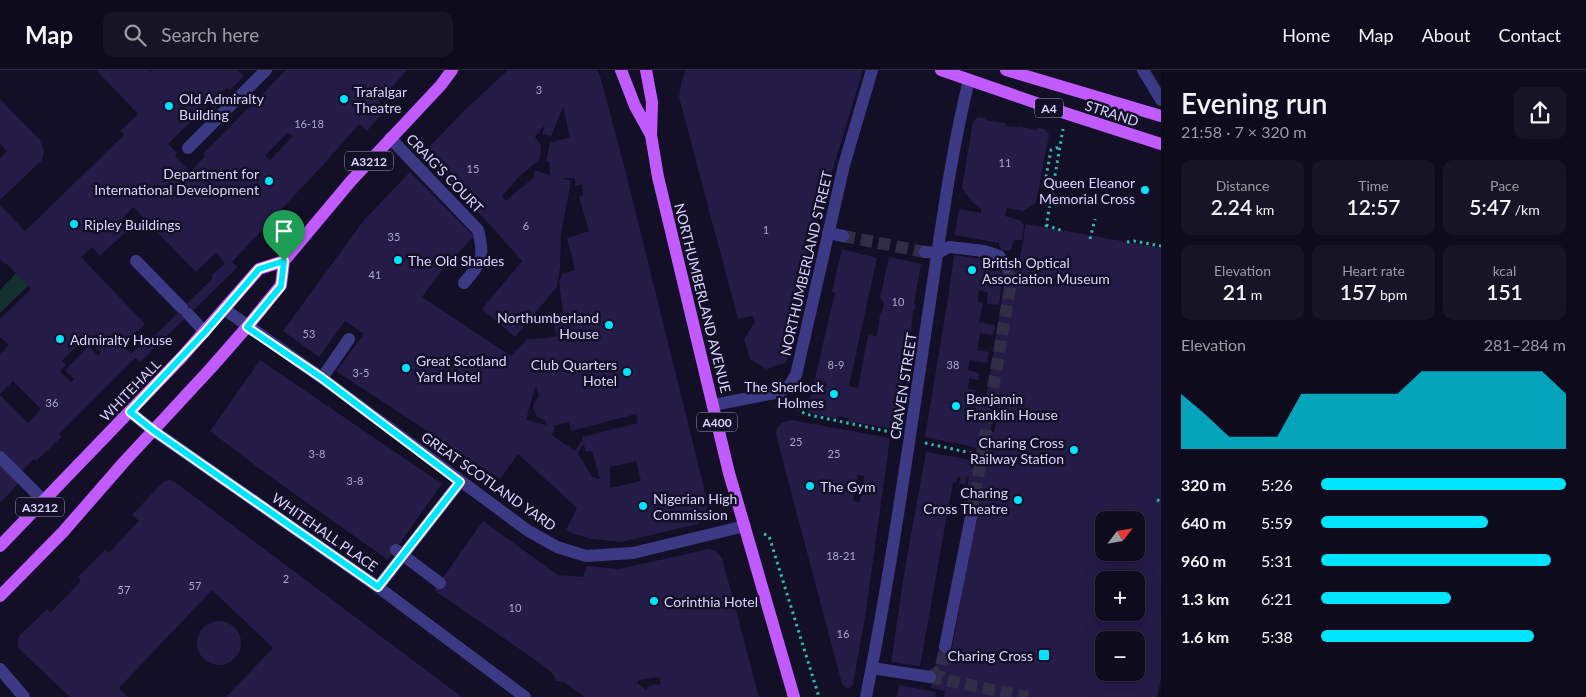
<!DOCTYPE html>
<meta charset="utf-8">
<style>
body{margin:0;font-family:Lato,sans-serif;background:#171425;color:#f1f3f6;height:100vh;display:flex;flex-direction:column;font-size:19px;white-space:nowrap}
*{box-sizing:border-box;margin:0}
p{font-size:16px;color:#9b9ba3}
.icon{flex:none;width:28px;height:28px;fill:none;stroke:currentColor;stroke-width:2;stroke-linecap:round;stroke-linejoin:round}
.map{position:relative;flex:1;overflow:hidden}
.side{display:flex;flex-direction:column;background:#0e0b1c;width:425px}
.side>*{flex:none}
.needle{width:32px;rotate:59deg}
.tools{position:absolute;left:1095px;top:441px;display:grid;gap:10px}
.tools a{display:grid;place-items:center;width:50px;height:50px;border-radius:10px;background:#0e0b1c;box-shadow:0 5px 20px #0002,0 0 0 1px #2e2b3b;font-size:25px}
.pin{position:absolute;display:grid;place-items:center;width:42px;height:42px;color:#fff;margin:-51px -21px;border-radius:50% 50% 50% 0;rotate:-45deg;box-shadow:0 0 5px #0007}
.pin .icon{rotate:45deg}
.round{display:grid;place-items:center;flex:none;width:52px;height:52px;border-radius:10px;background:#171425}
.head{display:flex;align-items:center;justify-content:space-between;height:85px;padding:0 20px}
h1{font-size:28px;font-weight:600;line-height:38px}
.figures{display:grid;grid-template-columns:repeat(3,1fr);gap:8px;height:85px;padding:5px 20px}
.figures div{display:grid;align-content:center;border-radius:10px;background:#171425;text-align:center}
.figures b{font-size:21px;font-weight:600}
.figures small{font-size:14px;font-weight:400}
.figures p{font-size:14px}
.chart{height:140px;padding:10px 20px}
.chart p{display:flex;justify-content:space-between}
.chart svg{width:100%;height:90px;margin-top:5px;fill:#00e5ff;opacity:.7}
ul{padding:0 20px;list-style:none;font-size:16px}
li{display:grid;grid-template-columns:80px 60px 1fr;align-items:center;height:38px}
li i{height:12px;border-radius:6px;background:#00e5ff}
header{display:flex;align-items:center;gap:30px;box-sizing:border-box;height:70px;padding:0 25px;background:#0e0b1c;border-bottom:1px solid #2e2b3b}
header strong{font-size:24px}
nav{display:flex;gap:28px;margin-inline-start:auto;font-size:18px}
.search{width:350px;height:45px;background:#171425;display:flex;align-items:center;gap:12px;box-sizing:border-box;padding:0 18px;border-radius:10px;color:#9b9ba3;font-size:19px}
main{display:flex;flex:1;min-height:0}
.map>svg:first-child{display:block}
.green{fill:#12302f}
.building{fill:#241b47;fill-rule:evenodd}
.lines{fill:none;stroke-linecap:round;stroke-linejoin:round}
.minor-tunnel{stroke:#312d47;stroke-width:12;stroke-dasharray:12 6;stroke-linecap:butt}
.path{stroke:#2fb8b0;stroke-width:3;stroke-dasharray:2.5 4;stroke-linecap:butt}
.minor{stroke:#3d3a85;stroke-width:12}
.major{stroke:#c25bff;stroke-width:12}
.minor-bridge{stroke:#3d3a85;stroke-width:12}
.route-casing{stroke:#fff;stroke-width:10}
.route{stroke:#00e5ff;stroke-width:6}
.poi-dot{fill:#00e5ff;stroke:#130f26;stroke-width:2}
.labels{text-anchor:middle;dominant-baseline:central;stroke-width:5;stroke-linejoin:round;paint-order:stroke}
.number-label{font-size:11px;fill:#aca6d1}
.shield{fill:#130f26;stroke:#9e99be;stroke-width:1}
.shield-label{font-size:12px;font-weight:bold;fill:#d9d4ff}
.poi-label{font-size:14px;fill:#d9d4ff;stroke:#130f26;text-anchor:start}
.street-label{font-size:14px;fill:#d9d4ff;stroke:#130f26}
</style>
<header>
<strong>Map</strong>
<div class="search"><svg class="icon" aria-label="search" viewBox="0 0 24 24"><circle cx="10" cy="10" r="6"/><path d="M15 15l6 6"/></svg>Search here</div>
<nav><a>Home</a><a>Map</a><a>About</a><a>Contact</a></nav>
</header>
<main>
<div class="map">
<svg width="1161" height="627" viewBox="0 0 1161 627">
<rect width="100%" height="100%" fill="#130f26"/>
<path class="green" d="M16,203L28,216L0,243V220Z"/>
<path class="building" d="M96,0H148L150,2L152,0H238L244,6L230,20L227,17L168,74L177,83L175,86L190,102L205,86L203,84L286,0H407L379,32L386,39L367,61L359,54L324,94L232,192L238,197L140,292L135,288L59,364L62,366L49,379L36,391L34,389L21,402L0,381V325L28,353L41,339L13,311L0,324V284L9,275L0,267V249L31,219L7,194L6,195L0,189V135L25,161L124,65L120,61L138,44ZM287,63L293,66L270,90L265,86ZM133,137L196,202L216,183L225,193L211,206L213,208L149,271L147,268L131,284L123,275L145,254L81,187L92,177L100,186L131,157L123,148ZM89,271L101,282L98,286L89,276L65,300L74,309L71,312L60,301L66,295L62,291L80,273L83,277Z
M508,0H597L600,6L626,103L708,434L706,444L698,454L621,472L592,469L574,464L566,460L577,438L518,384L500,409L336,301L364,264L345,251L319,287L283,261L364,150L410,102L474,166L435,209L422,227L511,286L527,269L547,268L557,266L552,245L563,243L559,212L562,204L575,200L567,168L589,161L579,127L583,125L582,114L575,116V108H560L571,111L561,164L560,197L557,217L515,267L482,239L522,191L483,147L459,125L421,85L467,38ZM563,37L570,67L550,73L546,91L549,92L550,105L535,100L533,108L506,131L502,126L520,106L540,89L541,75L535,67L545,55L542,64L551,66ZM536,315L539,327L534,332L533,338L537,347L545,350L547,355L526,350ZM636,344L638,353L582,367L583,371H581L575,381L552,365L555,357L552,356L569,352L571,361ZM583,375H584L586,382L592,381L600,409L592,407L578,383ZM636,391L641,411L610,418V397Z
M686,0H863L823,131L794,256L791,254L790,257L795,276L785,293L766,299L750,289L744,269L755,252L753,246L738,249L679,27L682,10Z
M0,29L40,70L44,81L42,90L0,130V88L7,81L0,74Z
M978,47L985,48V50L1005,53L1006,56L1015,57L1019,56L1036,60L1038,58L1045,59L1049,65L1036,133L1023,141L1007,138L1005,146L1020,150L1024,155L1022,170H1014L1012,178L1008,181L1002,180L999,176V173L955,165L959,139L981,143V139L972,132L962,118L973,52Z
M1026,154L1161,178V609L1157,627H944L945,621L931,618L939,577L952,579L977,442L963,440L969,406H967L965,415L959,413L961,407H957L956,413L953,412L920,596L891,592L906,492L926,382L972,390L971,397L984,400L988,380L925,367L949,222L954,185L987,190L999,199L1003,206L999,235L987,234L988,223L979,220L978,232L983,233L979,252L995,255L993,265L980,263L977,280L989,282L987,293L970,290L968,300L979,303V310L969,308L968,319L976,320L974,328L996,332L990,362H994L1001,325L987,323L1008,192L1019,194ZM1104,450H1136V482H1104ZM1104,510H1136V542H1104ZM1104,570H1136V602H1104Z
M842,179L877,188L849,316L858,318L868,265L877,266L880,244L882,242L884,233L880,228L889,187L921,194L914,233L916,238L913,240L910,272L894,359L848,351L849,348L838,346V349L807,342L835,223L832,222Z
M260,290L442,414L388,490L268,405L210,361Z
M791,350L890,368L866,541L853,615L848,619L842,614L776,365L777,358L781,353ZM858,405L864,406L860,432L853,431Z
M0,392L19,413L0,433Z
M169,410L175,412L462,627H226L273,578L212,520L119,618L128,627H70L18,578V567L47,539L50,543L81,511L78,507L105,480L109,483L139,451L132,445L163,412Z
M483,451L558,505L583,507L587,496L619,499L709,479L716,481L722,488L759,627H585L564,612L556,611L553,604L541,594L434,520ZM659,607L661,614L649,616L646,620L637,613L639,610Z
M197 573a22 22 0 1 1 44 0a22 22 0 1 1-44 0Z
M899,615L936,622L935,627H897Z"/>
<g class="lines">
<path class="minor-tunnel" d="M843,166L925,182
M972,442L1011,212L1007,197
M930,607L1028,627
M930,607L940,601L945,577"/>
<path class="path" d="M1046,107L1051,80L1059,77
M1046,155L1063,161
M1046,157L1063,59
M1090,169L1095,149
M1127,172L1134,171L1161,176
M792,334L805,344L895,363
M925,373L985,386
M1157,430L1161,431
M764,464L769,466L819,627"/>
<path class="minor" d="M1143,0L1161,30
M390,68L478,160C485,187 482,192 464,213
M188,78L266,0
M828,163L843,166
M925,182L938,183L949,177L984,181L999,186L1007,197
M136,191L182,238
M224,239L322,308L527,460L557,477L586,486L633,483L745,456
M188,244L205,262
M322,308L349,269
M713,335L780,322L789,316L796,305L844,95L872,0
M130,342L154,361L378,517L525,627
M0,387L45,432
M378,517L460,412
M945,577L972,442
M872,598L930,607
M0,599L24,627
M866,627C891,501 909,372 928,245C940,167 950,87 969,10"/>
<path class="major" d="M621,0L635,36L651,65
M646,0L652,32L651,65L658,107L729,403L794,627
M941,0L1068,44L1161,74
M1006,0L1161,46
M0,476L182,287L259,199L284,191L351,111L441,15L452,0
M0,526L63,462L124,392L211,298L247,257L281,215L284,191"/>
<path class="minor-bridge" d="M396,480L440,513"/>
</g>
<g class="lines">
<g class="route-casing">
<path id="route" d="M284,191L281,216L247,257L322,308L460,412L378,517L154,361L130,342L205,262L259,199Z"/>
</g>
<use href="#route" class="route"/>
</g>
<g class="poi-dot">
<circle cx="344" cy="29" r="5"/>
<circle cx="169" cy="36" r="5"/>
<circle cx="269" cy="111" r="5"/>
<circle cx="1145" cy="120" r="5"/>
<circle cx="74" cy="154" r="5"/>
<circle cx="398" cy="190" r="5"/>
<circle cx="972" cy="200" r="5"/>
<circle cx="609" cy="255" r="5"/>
<circle cx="60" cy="269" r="5"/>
<circle cx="406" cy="298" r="5"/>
<circle cx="627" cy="302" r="5"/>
<circle cx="834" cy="324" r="5"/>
<circle cx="956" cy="336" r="5"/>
<circle cx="1074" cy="380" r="5"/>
<circle cx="810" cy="416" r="5"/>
<circle cx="1018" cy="430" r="5"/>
<circle cx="643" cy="436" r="5"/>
<circle cx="654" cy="531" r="5"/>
<rect x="1038" y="579" width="12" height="12" rx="2.5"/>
</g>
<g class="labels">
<g class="number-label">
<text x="539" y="19">3</text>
<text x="309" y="53">16-18</text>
<text x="1005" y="92">11</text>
<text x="473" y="98">15</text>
<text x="526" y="155">6</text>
<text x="766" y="159">1</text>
<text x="394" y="166">35</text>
<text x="375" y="204">41</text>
<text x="898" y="231">10</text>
<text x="309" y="263">53</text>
<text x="836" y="294">8-9</text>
<text x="953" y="294">38</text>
<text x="361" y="302">3-5</text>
<text x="52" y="332">36</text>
<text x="796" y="371">25</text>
<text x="317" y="383">3-8</text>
<text x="834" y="383">25</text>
<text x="355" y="410">3-8</text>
<text x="841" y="485">18-21</text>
<text x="286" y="508">2</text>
<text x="195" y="515">57</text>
<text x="124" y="519">57</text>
<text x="515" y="537">10</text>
<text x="843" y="563">16</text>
</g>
<g class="shield">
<rect x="1035" y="28.5" width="28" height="19" rx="4"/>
<rect x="345" y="81.5" width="48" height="19" rx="4"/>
<rect x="697" y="342.5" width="40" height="19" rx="4"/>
<rect x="16" y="427.5" width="48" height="19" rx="4"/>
</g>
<g class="shield-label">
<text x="1049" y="38">A4</text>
<text x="369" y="91">A3212</text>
<text x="717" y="352">A400</text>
<text x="40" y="437">A3212</text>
</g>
<g class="poi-label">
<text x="354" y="21">Trafalgar<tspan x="354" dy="16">Theatre</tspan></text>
<text x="179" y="28">Old Admiralty<tspan x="179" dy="16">Building</tspan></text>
<text x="259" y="103" text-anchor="end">Department for<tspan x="259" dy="16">International Development</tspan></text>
<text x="1135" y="112" text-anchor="end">Queen Eleanor<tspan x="1135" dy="16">Memorial Cross</tspan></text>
<text x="84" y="154">Ripley Buildings</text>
<text x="408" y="190">The Old Shades</text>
<text x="982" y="192">British Optical<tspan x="982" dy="16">Association Museum</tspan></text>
<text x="599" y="247" text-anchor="end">Northumberland<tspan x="599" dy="16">House</tspan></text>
<text x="70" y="269">Admiralty House</text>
<text x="416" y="290">Great Scotland<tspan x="416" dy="16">Yard Hotel</tspan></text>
<text x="617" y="294" text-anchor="end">Club Quarters<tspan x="617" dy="16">Hotel</tspan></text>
<text x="824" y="316" text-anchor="end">The Sherlock<tspan x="824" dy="16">Holmes</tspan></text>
<text x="966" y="328">Benjamin<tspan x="966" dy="16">Franklin House</tspan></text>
<text x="1064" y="372" text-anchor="end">Charing Cross<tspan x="1064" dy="16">Railway Station</tspan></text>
<text x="820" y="416">The Gym</text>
<text x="1008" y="422" text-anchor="end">Charing<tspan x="1008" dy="16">Cross Theatre</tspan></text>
<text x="653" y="428">Nigerian High<tspan x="653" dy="16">Commission</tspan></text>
<text x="664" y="531">Corinthia Hotel</text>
<text x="1033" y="585" text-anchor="end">Charing Cross</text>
</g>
<g class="street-label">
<text transform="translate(1112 43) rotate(18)">STRAND</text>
<text transform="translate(445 103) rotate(46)">CRAIG'S COURT</text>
<text transform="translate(806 193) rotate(-77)">NORTHUMBERLAND STREET</text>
<text transform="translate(703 228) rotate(76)">NORTHUMBERLAND AVENUE</text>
<text transform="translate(903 316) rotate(-81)">CRAVEN STREET</text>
<text transform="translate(130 320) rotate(-46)">WHITEHALL</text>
<text transform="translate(489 411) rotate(35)">GREAT SCOTLAND YARD</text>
<text transform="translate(325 462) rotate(35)">WHITEHALL PLACE</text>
</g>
</g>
</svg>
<div class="tools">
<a><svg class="needle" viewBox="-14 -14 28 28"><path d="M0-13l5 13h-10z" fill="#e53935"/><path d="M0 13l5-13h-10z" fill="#9b9ba3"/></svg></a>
<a>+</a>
<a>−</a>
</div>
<div class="pin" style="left:284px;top:191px;background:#1e9e55"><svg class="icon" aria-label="arrive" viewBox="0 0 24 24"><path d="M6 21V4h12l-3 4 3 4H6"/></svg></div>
</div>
<section class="side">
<div class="head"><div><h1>Evening run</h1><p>21:58 · 7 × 320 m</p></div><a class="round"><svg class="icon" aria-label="share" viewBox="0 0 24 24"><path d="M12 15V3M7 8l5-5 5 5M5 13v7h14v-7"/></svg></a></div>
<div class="figures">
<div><p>Distance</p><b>2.24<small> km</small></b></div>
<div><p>Time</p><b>12:57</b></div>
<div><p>Pace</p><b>5:47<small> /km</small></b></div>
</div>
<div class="figures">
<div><p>Elevation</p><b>21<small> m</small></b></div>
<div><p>Heart rate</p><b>157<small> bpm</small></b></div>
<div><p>kcal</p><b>151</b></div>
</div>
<div class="chart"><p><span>Elevation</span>281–284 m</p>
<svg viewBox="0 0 160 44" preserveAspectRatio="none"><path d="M0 44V17L10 27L20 38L30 38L40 38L50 17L60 17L70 17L80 17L90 17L100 6L110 6L120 6L130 6L140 6L150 6L160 17V44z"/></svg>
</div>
<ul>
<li><b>320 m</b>5:26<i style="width:100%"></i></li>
<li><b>640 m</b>5:59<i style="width:68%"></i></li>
<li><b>960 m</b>5:31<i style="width:94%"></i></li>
<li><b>1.3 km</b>6:21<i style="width:53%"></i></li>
<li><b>1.6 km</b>5:38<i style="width:87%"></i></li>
</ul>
</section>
</main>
